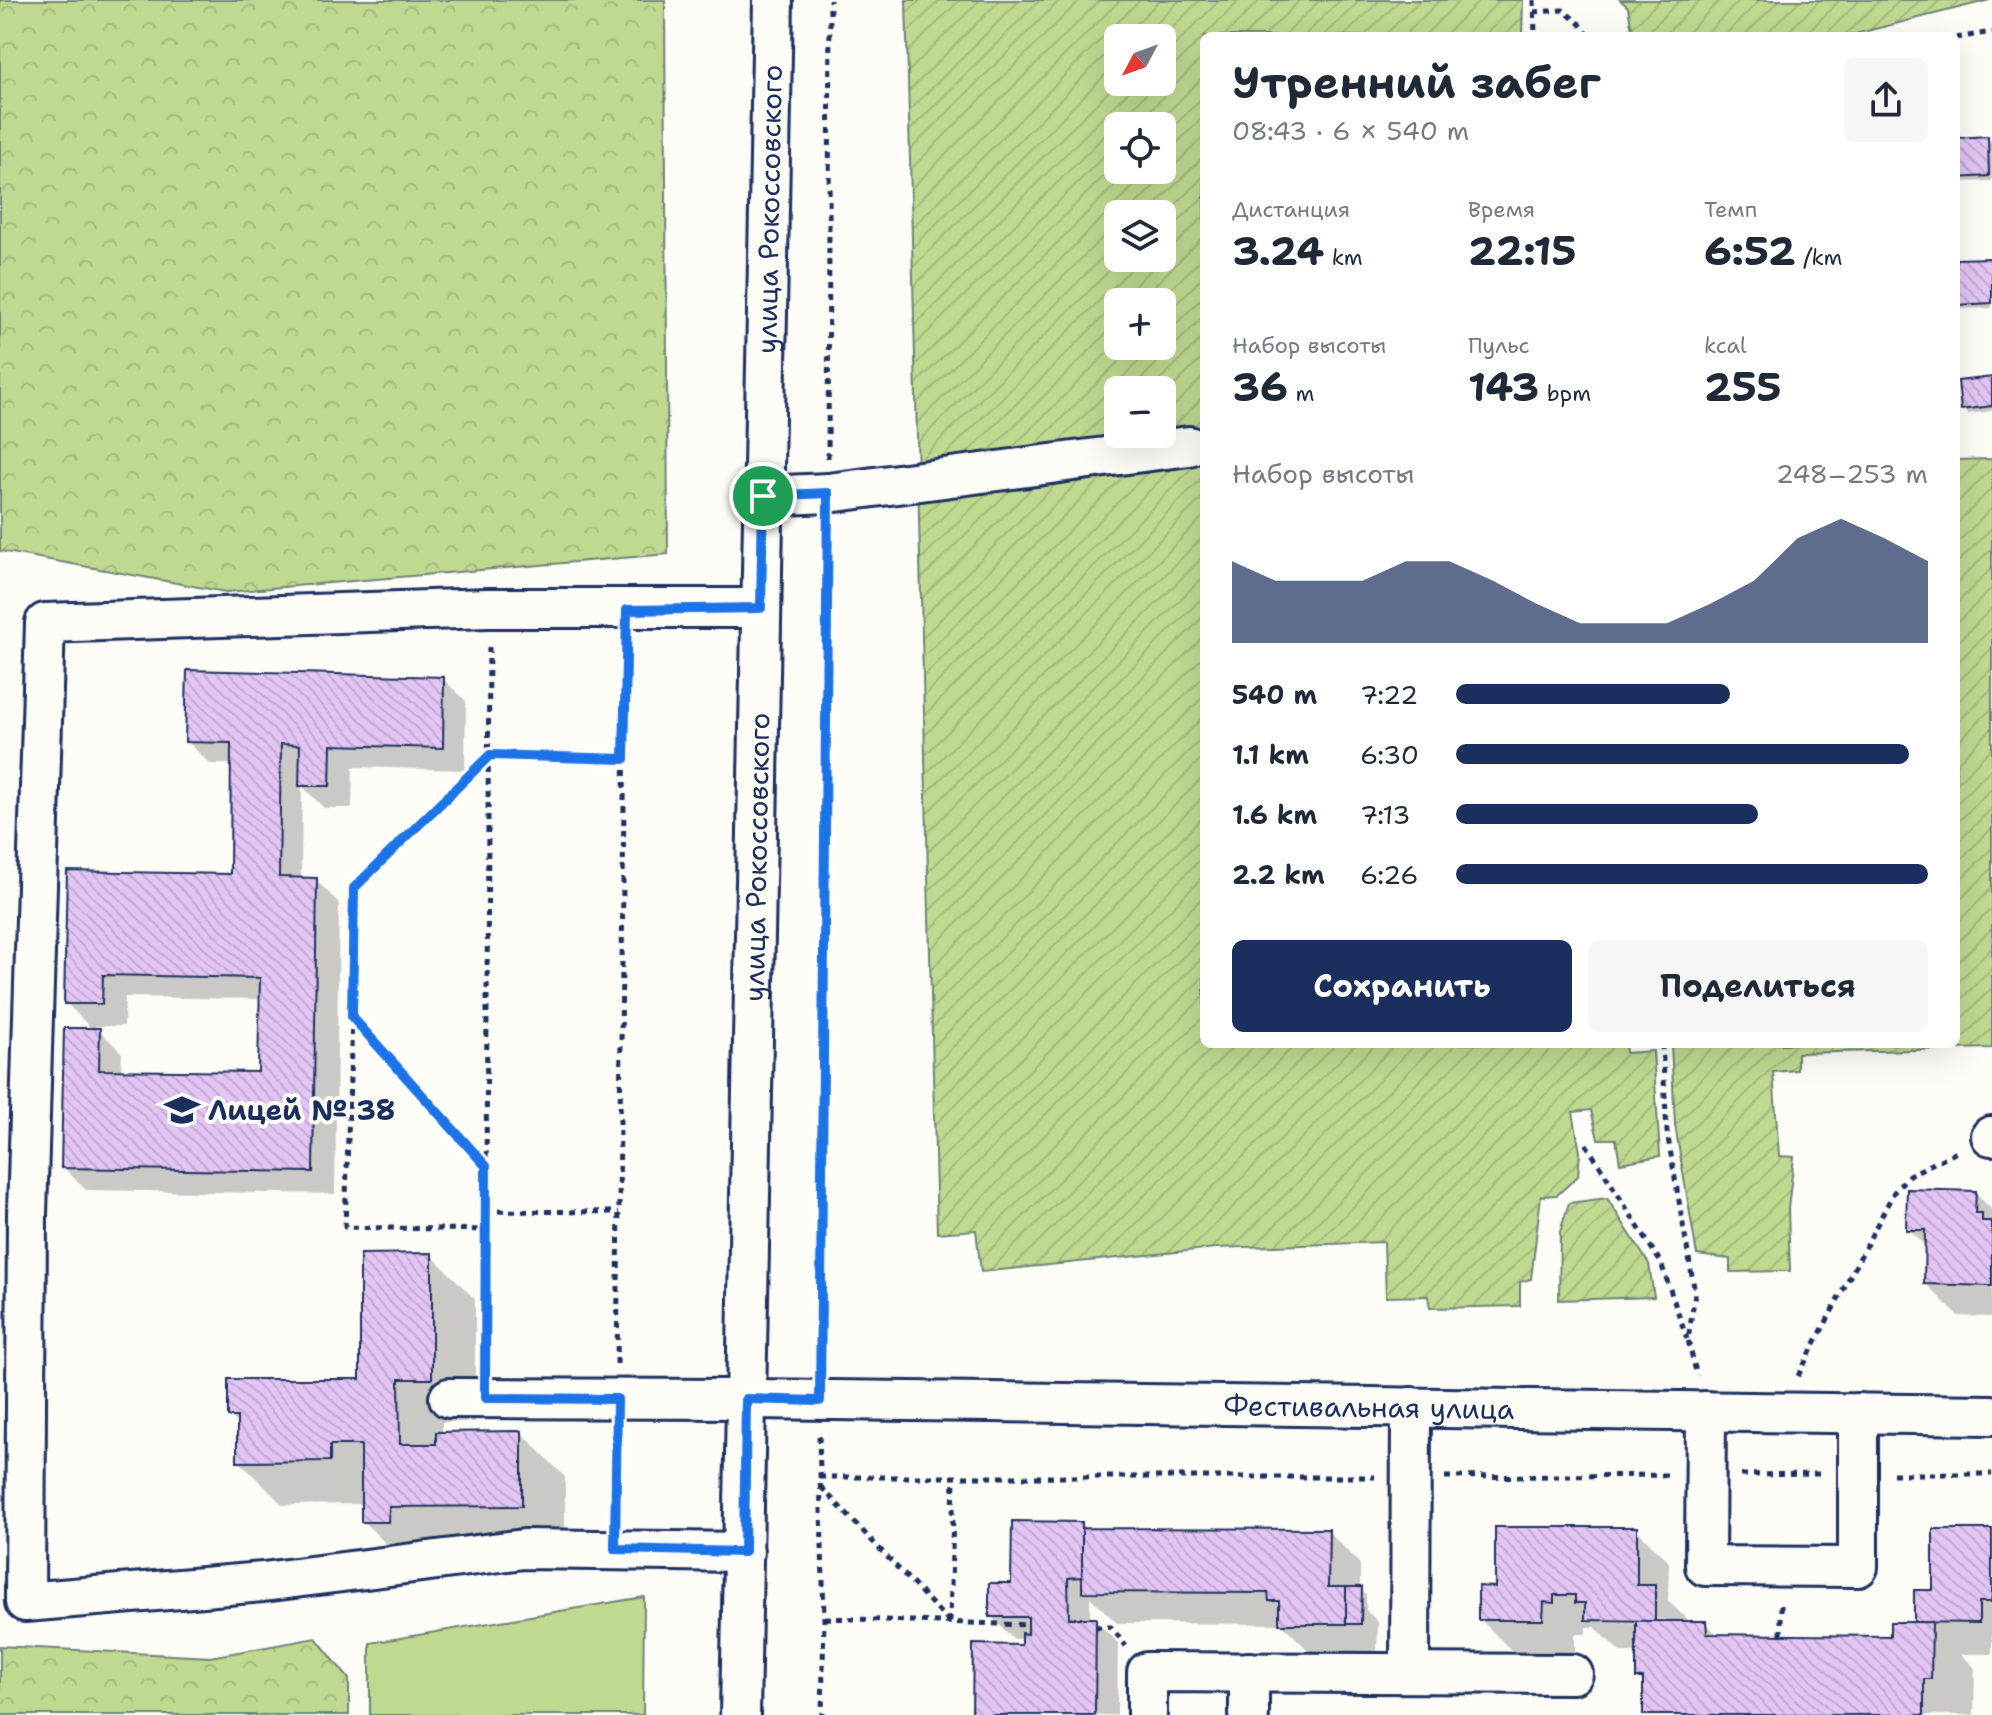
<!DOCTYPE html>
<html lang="ru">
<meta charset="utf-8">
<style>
body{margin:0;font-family:"Shantell Sans",sans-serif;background:#f6f6f7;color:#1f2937;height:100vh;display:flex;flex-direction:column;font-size:30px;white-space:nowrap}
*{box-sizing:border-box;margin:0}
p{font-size:26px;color:#747a83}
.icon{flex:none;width:44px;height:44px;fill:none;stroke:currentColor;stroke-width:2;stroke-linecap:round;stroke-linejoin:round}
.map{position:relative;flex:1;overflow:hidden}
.side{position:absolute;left:1200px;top:32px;width:760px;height:1016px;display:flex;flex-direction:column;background:#fff;border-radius:12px;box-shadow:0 8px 32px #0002}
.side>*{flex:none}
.needle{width:52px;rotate:229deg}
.tools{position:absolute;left:1104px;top:24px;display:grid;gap:16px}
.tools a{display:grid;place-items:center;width:72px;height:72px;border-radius:12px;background:#fff;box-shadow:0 8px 32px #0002;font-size:40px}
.pin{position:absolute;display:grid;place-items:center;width:68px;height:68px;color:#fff;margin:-34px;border:4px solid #fff;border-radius:50%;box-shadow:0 2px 8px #0007}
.round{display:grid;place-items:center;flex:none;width:84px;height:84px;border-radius:12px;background:#f6f6f7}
.head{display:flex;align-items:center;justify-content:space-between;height:136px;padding:0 32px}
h1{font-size:44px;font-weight:700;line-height:60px}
.stats{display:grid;grid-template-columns:repeat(3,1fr);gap:12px;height:136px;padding:8px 32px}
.stats div{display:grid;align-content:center}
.stats b{font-size:40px;font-weight:700}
.stats small{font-size:22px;font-weight:400}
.stats p{font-size:22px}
.chart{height:224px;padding:16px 32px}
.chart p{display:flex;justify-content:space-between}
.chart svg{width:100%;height:144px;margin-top:8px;fill:#1b2f5e;opacity:.7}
.primary-button{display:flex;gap:16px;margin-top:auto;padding:16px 32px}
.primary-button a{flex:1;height:92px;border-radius:12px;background:#1b2f5e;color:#fff;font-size:32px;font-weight:700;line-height:92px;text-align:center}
.primary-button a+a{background:#f6f6f7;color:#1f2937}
ul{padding:0 32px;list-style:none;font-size:26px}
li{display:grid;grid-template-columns:128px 96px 1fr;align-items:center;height:60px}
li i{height:20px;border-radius:10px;background:#1b2f5e}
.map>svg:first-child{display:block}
.forest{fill:url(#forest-crowns);stroke:#6d8477;stroke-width:2}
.garden{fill:url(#garden-furrows);stroke:#6d8477;stroke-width:2;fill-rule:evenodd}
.pitch{fill:#bfd990;stroke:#6d8477;stroke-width:2}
.shadow{fill:#0003;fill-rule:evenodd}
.building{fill:url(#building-back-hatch);stroke:#1b2f5e;stroke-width:2}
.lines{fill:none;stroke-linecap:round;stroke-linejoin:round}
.minor-casing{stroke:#1b2f5e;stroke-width:44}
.path{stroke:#1b2f5e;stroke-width:5;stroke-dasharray:6 6;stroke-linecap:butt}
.minor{stroke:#fdfcf7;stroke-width:38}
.route-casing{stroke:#fff;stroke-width:16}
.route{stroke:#1a73e8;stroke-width:10}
.labels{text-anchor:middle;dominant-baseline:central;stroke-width:8;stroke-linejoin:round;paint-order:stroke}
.street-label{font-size:28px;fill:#1b2f5e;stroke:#fdfcf7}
.poi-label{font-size:28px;font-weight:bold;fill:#1b2f5e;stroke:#fdfcf7;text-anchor:start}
</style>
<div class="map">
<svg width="1992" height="1715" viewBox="0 0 1992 1715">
<defs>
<pattern id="forest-crowns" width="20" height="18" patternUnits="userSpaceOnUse" patternTransform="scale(2)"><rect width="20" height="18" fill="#bfd990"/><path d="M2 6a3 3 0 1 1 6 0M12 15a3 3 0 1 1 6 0" fill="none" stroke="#a4bb7f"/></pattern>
<pattern id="garden-furrows" width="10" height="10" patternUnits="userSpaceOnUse" patternTransform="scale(2)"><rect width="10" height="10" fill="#bfd990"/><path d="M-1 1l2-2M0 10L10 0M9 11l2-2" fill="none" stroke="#a4bb7f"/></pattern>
<pattern id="building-back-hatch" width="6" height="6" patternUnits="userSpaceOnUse" patternTransform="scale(2)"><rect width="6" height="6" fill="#e2c5f3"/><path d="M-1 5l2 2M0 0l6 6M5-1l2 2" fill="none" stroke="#c1aad3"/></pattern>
</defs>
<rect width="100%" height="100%" fill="#fdfcf7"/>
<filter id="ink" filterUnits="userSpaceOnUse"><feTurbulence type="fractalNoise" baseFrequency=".0125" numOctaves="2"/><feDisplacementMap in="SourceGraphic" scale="16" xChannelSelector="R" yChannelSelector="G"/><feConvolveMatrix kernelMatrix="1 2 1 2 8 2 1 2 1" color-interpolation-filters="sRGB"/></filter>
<g filter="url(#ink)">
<path class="forest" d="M0,0H665L668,554L226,592L0,551Z
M316,1638L349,1679V1715H0V1646L210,1657Z"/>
<path class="garden" d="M906,0H1523L1522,36H1204V1044H1625L1626,1053L1653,1051L1660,1156L1620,1163L1616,1139H1598L1591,1110L1573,1112L1580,1152L1578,1176L1557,1195L1541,1196L1531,1279L1520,1282V1306L1430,1308L1428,1296L1386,1297L1384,1242L1216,1248L981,1272L976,1230L937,1233ZM1118,38H1162V82H1118ZM1118,126H1162V170H1118ZM1118,214H1162V258H1118ZM1118,302H1162V346H1118ZM1118,390H1162V434H1118Z
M1620,0H1990L1847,36H1633L1628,7Z
M1992,459V1048L1797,1053V1070L1773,1072L1779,1156L1794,1157L1788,1209L1790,1271L1730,1272V1259L1697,1255L1675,1125L1671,1044H1956V460Z
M1607,1198L1649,1264L1654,1297L1559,1300L1560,1232L1569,1203Z"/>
<path class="pitch" d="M644,1597L643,1715H370V1643Z"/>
<path class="shadow" d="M1987,138L1992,143V181L1956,182V140Z
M1992,260V308L1956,309V261Z
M1992,379V411L1968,414L1963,409Z
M443,679L466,701L465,770L353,767L352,808H324L302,786L301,880H316L339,903L335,1194L86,1190L63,1167L93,1030L66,1003L232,876L233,764H210L187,741ZM125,997L262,999L260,1074L121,1072L122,1053L95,1026H124Z
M1975,1192L1992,1210V1317L1958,1316L1926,1284V1247L1908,1229Z
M431,1255L475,1299V1422H442V1434L522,1433L565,1477V1549L407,1565L363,1521V1504L283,1505L239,1461V1425L230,1416L362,1381Z
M1082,1524L1088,1530L1328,1531L1360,1564V1589L1366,1594V1610L1378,1622L1377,1656H1314L1282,1624L1117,1623L1090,1597V1620H1095L1118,1643L1117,1715H974L1023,1647V1639H1013L991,1616L1013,1585Z
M1636,1529L1669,1562L1668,1601L1687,1619V1623H1705L1719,1636L1892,1638L1916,1624L1935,1592L1992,1531V1654H1961L1975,1668L1974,1715H1646L1645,1684L1638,1677V1652H1620L1595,1627H1586V1634H1575V1652H1513L1480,1619L1497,1589ZM1598,1618L1665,1619V1623L1602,1622Z"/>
<path class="building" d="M1988,136L1989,176L1956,178V138Z
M1992,258V303L1956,305V259Z
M1992,377V406L1961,410L1958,381Z
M187,670L444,677L443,748L331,745L330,786H299L300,745L281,744L279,877L317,878L313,1172L61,1168L64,1028H100L99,1070L258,1072L260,978L103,975L102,1004H64L67,871L230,874L231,743L185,742Z
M1907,1189L1976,1191L1975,1213H1982V1221H1992V1286L1924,1284L1925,1230H1906Z
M432,1253V1379H399L400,1444H436V1432L522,1431V1506L389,1507L388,1522H361V1445H330V1461L237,1462V1417H228V1379H360V1254Z
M1012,1521L1082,1522V1577L1068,1578L1069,1618H1096L1095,1715H972L973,1644L1021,1645V1633L1028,1634V1617H989V1583H1011Z
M1495,1527H1637V1585H1655V1621L1585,1620V1603H1575V1595H1554V1603L1544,1602L1543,1620H1478V1586L1495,1587Z
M1082,1528L1329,1529L1328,1587H1346V1624H1279V1601H1269L1268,1593L1082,1592Z
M1933,1529H1992V1595L1991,1602H1979V1623L1914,1622V1590H1933Z
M1346,1587H1362L1361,1624H1346Z
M1636,1621H1706L1707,1634L1890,1636V1622H1932L1931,1679H1924V1715H1643V1678H1636Z"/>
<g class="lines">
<g class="minor-casing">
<g id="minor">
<path d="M763,496L828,493L1189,446"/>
<path d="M1991,1136H1992"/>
<path id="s1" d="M449,1398L746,1399L1992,1415"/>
<path d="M1706,1411L1705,1566L1858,1567V1413"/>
<path d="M744,1552L524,1549L263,1582L25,1602L27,1214L45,623L488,608H761"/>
<path d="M1249,1672V1715"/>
<path d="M1410,1673L1411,1407"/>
<path id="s2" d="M740,1715L773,0"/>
<path d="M1147,1715V1672L1573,1674"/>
</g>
</g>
<path class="path" d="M1534,0L1535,36
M1534,12L1563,10L1580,24L1589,36
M1956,38L1992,32
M828,458L830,0
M352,1018L345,1227L486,1230
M1662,1044L1667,1132L1695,1293L1688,1340L1697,1376
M1586,1144L1661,1263L1687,1339
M486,1166L352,1017L354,888L490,755L624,759
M486,1211L619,1212
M485,1361L489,643
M617,1364L626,642
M820,1366L828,528
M1798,1376L1894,1192L1909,1175L1959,1151
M819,1436L824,1618L822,1715
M1893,1474H1992
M1741,1475L1823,1474
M819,1477H1375
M1445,1477L1671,1475
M821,1487L949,1622
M615,1516L616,1434
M825,1618L1028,1625
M950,1622L954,1478
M1095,1627H1111L1126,1646
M1781,1635V1604"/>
<use href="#minor" class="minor"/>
</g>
</g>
<g class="lines" filter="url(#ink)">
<g class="route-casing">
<path id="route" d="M828,493L820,1401L746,1399L744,1552L615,1549L617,1399L485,1398L486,1166L352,1017L354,888L490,755L624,759L627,610L761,608L763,496Z"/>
</g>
<use href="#route" class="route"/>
</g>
<defs>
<g id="school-bare" transform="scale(2.76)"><path d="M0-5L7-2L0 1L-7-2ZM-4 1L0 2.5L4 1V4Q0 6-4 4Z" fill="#1b2f5e" stroke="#fdfcf7" stroke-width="2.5" paint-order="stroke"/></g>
</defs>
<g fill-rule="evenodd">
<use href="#school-bare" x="182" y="1110"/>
</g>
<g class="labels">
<g class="street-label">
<text stroke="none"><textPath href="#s2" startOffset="1506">улица Рокоссовского</textPath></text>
<text stroke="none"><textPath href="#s2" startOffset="858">улица Рокоссовского</textPath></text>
<text stroke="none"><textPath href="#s1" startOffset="920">Фестивальная улица</textPath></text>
</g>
<g class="poi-label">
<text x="208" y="1110">Лицей № 38</text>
</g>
</g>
</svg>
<div class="tools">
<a><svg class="needle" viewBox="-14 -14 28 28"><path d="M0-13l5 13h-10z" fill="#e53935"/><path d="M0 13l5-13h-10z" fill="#747a83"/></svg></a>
<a><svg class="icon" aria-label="locate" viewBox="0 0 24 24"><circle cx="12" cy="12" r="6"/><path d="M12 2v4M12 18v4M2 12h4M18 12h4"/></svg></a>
<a><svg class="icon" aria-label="layers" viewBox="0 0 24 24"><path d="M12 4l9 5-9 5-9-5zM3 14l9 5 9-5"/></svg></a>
<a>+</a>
<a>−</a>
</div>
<div class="pin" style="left:763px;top:496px;background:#1e9e55"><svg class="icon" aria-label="arrive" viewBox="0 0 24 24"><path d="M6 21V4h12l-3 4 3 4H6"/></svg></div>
<section class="side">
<div class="head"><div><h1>Утренний забег</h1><p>08:43 · 6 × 540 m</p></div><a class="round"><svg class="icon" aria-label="share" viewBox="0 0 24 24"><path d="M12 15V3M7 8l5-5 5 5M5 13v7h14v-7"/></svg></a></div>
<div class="stats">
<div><p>Дистанция</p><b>3.24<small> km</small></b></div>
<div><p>Время</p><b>22:15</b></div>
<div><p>Темп</p><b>6:52<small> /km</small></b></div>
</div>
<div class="stats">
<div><p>Набор высоты</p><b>36<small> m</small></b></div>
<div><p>Пульс</p><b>143<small> bpm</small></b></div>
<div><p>kcal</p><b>255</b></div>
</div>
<div class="chart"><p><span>Набор высоты</span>248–253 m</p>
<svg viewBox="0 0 160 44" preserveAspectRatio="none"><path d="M0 44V19L10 25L20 25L30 25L40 19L50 19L60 25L70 32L80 38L90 38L100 38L110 32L120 25L130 12L140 6L150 12L160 19V44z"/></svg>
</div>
<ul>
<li><b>540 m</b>7:22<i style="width:58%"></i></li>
<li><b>1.1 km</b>6:30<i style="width:96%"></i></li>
<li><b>1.6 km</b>7:13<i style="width:64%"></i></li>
<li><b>2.2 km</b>6:26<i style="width:100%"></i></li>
</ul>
<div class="primary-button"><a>Сохранить</a><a>Поделиться</a></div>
</section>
</div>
